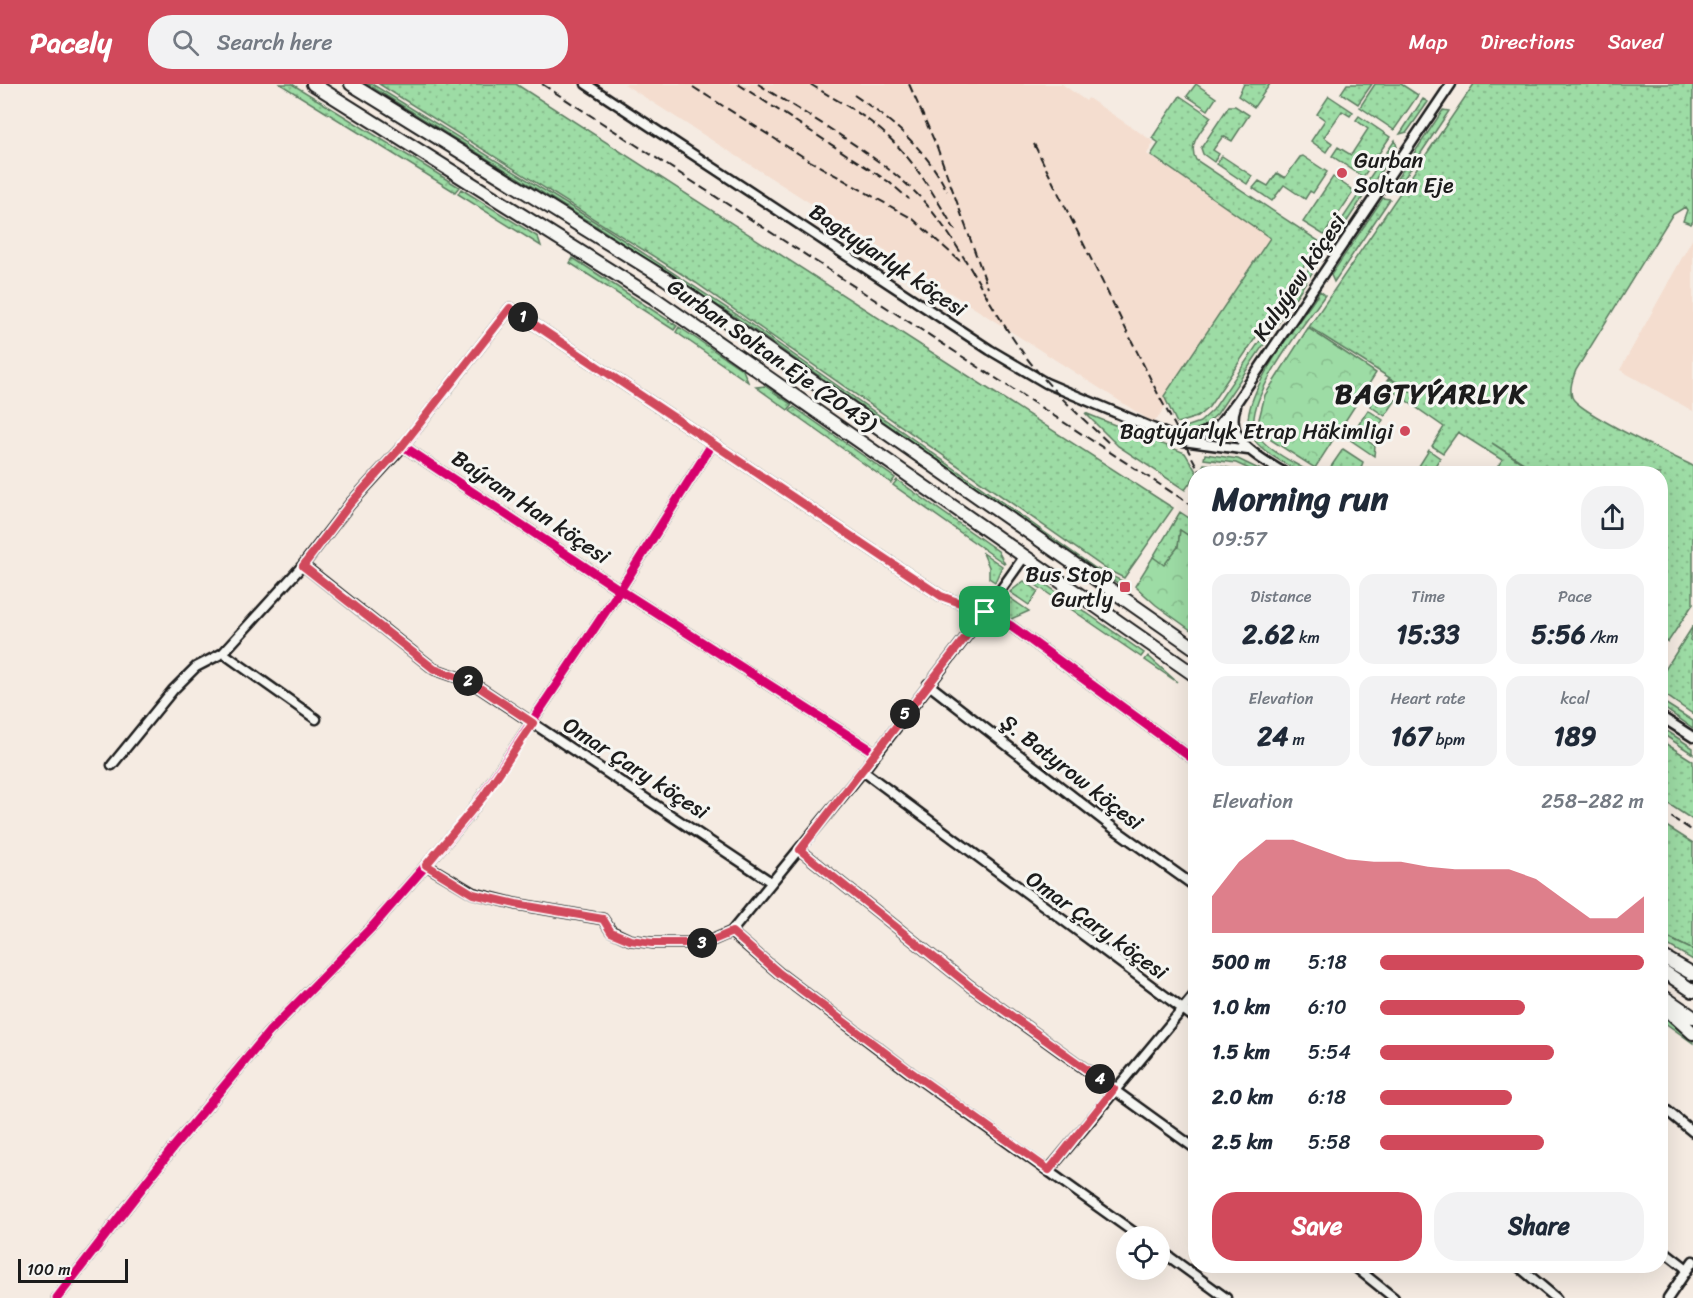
<!DOCTYPE html>
<meta charset="utf-8">
<style>
body{margin:0;font-family:Sriracha,sans-serif;background:#f2f2f3;color:#1f2937;height:100vh;display:flex;flex-direction:column;font-size:22px;white-space:nowrap}
*{box-sizing:border-box;margin:0}
p{font-size:20px;color:#747a83}
.icon{flex:none;width:33px;height:33px;fill:none;stroke:currentColor;stroke-width:2;stroke-linecap:round;stroke-linejoin:round}
.map{position:relative;flex:1;overflow:hidden}
.sheet{position:absolute;left:1188px;top:382px;width:480px;height:807px;display:flex;flex-direction:column;background:#fff;border-radius:24px;box-shadow:0 6px 24px #0002}
.sheet>*{flex:none}
.fabs{position:absolute;left:1116px;top:1142px;display:grid;gap:12px}
.fabs a{display:grid;place-items:center;width:54px;height:54px;border-radius:50%;background:#fff;box-shadow:0 6px 24px #0002;font-size:30px}
.scale{position:absolute;left:18px;bottom:15px;width:110px;box-sizing:border-box;padding-left:6px;border:3px solid #1c1c1c;border-top:0;font-size:16px;line-height:21px;white-space:nowrap;color:#1c1c1c;-webkit-text-stroke:4px #f6f6f2;paint-order:stroke}
.pin{position:absolute;display:grid;place-items:center;width:51px;height:51px;color:#fff;margin:-26px;border-radius:12px;box-shadow:0 3px 9px #0006}
.km{position:absolute;width:30px;height:30px;margin:-15px;border-radius:50%;background:#222;color:#fff;font-size:16px;line-height:30px;text-align:center}
.round{display:grid;place-items:center;flex:none;width:63px;height:63px;border-radius:24px;background:#f2f2f3}
.overview{display:flex;align-items:center;justify-content:space-between;height:102px;padding:0 24px}
h1{font-size:33px;font-weight:800;line-height:45px}
.figures{display:grid;grid-template-columns:repeat(3,1fr);gap:9px;height:102px;padding:6px 24px}
.figures div{display:grid;align-content:center;border-radius:15px;background:#f2f2f3;text-align:center}
.figures b{font-size:26px;font-weight:800}
.figures small{font-size:16px;font-weight:400}
.figures p{font-size:16px}
.chart{height:168px;padding:12px 24px}
.chart p{display:flex;justify-content:space-between}
.chart svg{width:100%;height:108px;margin-top:6px;fill:#d1495b;opacity:.7}
.primary-button{display:flex;gap:12px;margin-top:auto;padding:12px 24px}
.primary-button a{flex:1;height:69px;border-radius:24px;background:#d1495b;color:#fff;font-size:24px;font-weight:800;line-height:69px;text-align:center}
.primary-button a+a{background:#f2f2f3;color:#1f2937}
ul{padding:0 24px;list-style:none;font-size:20px}
li{display:grid;grid-template-columns:96px 72px 1fr;align-items:center;height:45px}
li i{height:15px;border-radius:8px;background:#d1495b}
header{display:flex;align-items:center;gap:36px;box-sizing:border-box;height:84px;padding:0 30px;background:#d1495b;color:#fff}
header strong{font-size:28px}
nav{display:flex;gap:33px;margin-inline-start:auto;font-size:21px}
.search{width:420px;height:54px;background:#f2f2f3;display:flex;align-items:center;gap:15px;box-sizing:border-box;padding:0 21px;border-radius:24px;color:#747a83;font-size:22px}
.map>svg:first-child{display:block}
.built{fill:#f4ddcf}
.grass{fill:url(#grass-dots);stroke:#5c7c60;stroke-width:1.5}
.forest{fill:url(#forest-crowns);stroke:#5c7c60;stroke-width:1.5}
.pitch{fill:#9ddca5;stroke:#5c7c60;stroke-width:1.5}
.lines{fill:none;stroke-linecap:round;stroke-linejoin:round}
.minor-casing{stroke:#1c1c1c;stroke-width:13}
.highway-casing{stroke:#1c1c1c;stroke-width:16}
.minor{stroke:#f6f6f2;stroke-width:8}
.highway{stroke:#f6f6f2;stroke-width:12}
.rail{stroke:#1c1c1c;stroke-width:2;stroke-dasharray:9 4.5;stroke-linecap:butt}
.cycleway-casing{stroke:#f6f6f2;stroke-width:13}
.cycleway{stroke:#d6006c;stroke-width:9}
.route-casing{stroke:#fff;stroke-width:12}
.route{stroke:#d1495b;stroke-width:8}
.poi-dot{fill:#d1495b;stroke:#f6f6f2;stroke-width:2}
.labels{text-anchor:middle;dominant-baseline:central;stroke-width:6;stroke-linejoin:round;paint-order:stroke}
.poi-label{font-size:22px;fill:#1c1c1c;stroke:#f6f6f2;text-anchor:end}
.street-label{font-size:22px;fill:#1c1c1c;stroke:#f6f6f2}
.district-label{font-size:28px;font-weight:bold;letter-spacing:1.5px;fill:#1c1c1c;stroke:#f6f6f2}
</style>
<header>
<strong>Pacely</strong>
<div class="search"><svg class="icon" aria-label="search" viewBox="0 0 24 24"><circle cx="10" cy="10" r="6"/><path d="M15 15l6 6"/></svg>Search here</div>
<nav><a>Map</a><a>Directions</a><a>Saved</a></nav>
</header>
<div class="map">
<svg width="1693" height="1214" viewBox="0 0 1693 1214">
<defs>
<pattern id="grass-dots" width="8" height="8" patternUnits="userSpaceOnUse" patternTransform="scale(1.5)"><rect width="8" height="8" fill="#9ddca5"/><path d="M2 2h.1M6 6h.1" fill="none" stroke="#87bc8d" stroke-width="1.8" stroke-linecap="round"/></pattern>
<pattern id="forest-crowns" width="20" height="18" patternUnits="userSpaceOnUse" patternTransform="scale(1.5)"><rect width="20" height="18" fill="#9ddca5"/><path d="M2 6a3 3 0 1 1 6 0M12 15a3 3 0 1 1 6 0" fill="none" stroke="#87bc8d"/></pattern>
</defs>
<rect width="100%" height="100%" fill="#f5ebe2"/>
<filter id="ink" filterUnits="userSpaceOnUse"><feTurbulence type="fractalNoise" baseFrequency=".0167" numOctaves="2"/><feDisplacementMap in="SourceGraphic" scale="12" xChannelSelector="R" yChannelSelector="G"/><feConvolveMatrix kernelMatrix="1 2 1 2 8 2 1 2 1" color-interpolation-filters="sRGB"/></filter>
<g filter="url(#ink)">
<path class="built" d="M624,0H1062L1086,17L1088,14L1154,58L1147,70L1278,157L1154,339Z
M1693,154V327L1620,286Z"/>
<path class="grass" d="M280,0H292L459,103L455,108Z
M367,0H372L605,144L739,232L1095,484L1122,497L1120,500L1094,486L737,234L604,147Z
M379,0H516L1173,424L1124,494L1106,485L696,199Z
M1244,0H1270L1254,23L1238,12Z
M1347,0H1372L1358,20L1341,9Z
M1375,0H1401L1418,11L1394,46L1360,23Z
M1474,0H1693V137L1691,140L1683,137L1687,126L1685,123L1672,131L1576,286C1573,294 1569,304 1572,313C1577,328 1673,372 1693,382V520L1668,558L1660,553V390H1541L1492,359L1539,390H1524L1518,386L1516,390H1503L1505,387L1498,382L1502,376L1458,348L1443,369L1432,362L1444,343L1384,301L1389,294L1412,308L1309,243Z
M1180,12L1211,33C1202,46 1187,60 1196,76L1320,158L1209,323L1197,333L1177,339L1164,312L1270,154L1151,71L1159,59L1152,54Z
M1329,12L1353,28L1350,32L1342,27L1324,53L1332,59L1326,68L1311,57L1325,36L1317,30Z
M1423,15L1428,18L1407,48L1400,50Z
M1229,22H1235L1249,31L1232,57L1223,52L1213,66L1219,70L1214,78L1203,70L1201,64Z
M1443,26L1449,27L1395,108L1392,102Z
M1359,32L1390,53L1363,93L1332,72L1338,63L1351,71L1368,45L1356,36Z
M1395,56L1397,63L1373,99L1368,96Z
M1222,72L1252,92L1247,100L1217,80Z
M1303,72L1327,88L1313,109L1310,107L1305,115L1284,101L1272,117L1253,104L1259,97L1268,102L1277,89L1285,94L1300,73Z
M1333,93L1354,107L1324,151L1303,138Z
M461,105L538,153L541,162L458,110Z
M1359,110L1363,113L1336,154L1329,155Z
M1383,114L1390,115L1334,198L1331,191Z
M1325,161L1326,168L1217,330L1203,343L1188,348L1186,343L1200,338L1213,326Z
M573,174L677,242L674,246L570,179Z
M1320,207L1325,211C1307,237 1241,318 1256,348C1265,366 1294,378 1311,389L1302,390C1286,379 1261,369 1251,351C1233,318 1301,237 1320,207Z
M679,243L743,286L748,298L676,248Z
M765,302L792,321L788,326L756,303Z
M1381,306L1396,316L1385,332L1370,322Z
M794,323L895,394L891,399L790,327Z
M1368,326L1383,336L1369,358L1375,362L1374,372L1349,355Z
M1085,329L1185,369L1197,389L1185,406L1118,362Z
M1343,365L1363,378L1359,390L1330,389V384Z
M1429,366L1440,374L1430,390H1414Z
M1205,370L1238,375L1269,390H1260L1236,379L1204,375Z
M1204,380L1225,383L1249,390H1203L1201,386Z
M897,396L998,467L1005,480L893,401Z
M1180,428L1195,438V456L1180,446L1178,463L1164,482L1153,473Z
M983,469L1002,482L995,498L989,494V483Z
M1027,495L1042,498L1144,569L1141,573Z
M1024,497L1038,507L1029,521L1010,508Z
M1007,512L1029,527L1009,536L1001,532L998,525Z
M1693,542L1690,556L1693,558V630L1661,608V592Z
M1148,572L1177,598L1145,576Z
M1660,616L1693,637V644L1661,622Z
M1661,643L1693,664V670L1661,649Z
M1660,656L1693,677V736L1661,715Z
M1660,738L1693,759V866L1661,850Z
M1660,929L1693,955V959L1661,936Z"/>
<path class="forest" d="M1308,244L1376,289L1315,384L1271,356L1259,335L1265,311Z
M1180,446L1195,456V549L1156,521L1135,502L1153,473L1164,481L1178,463Z
M1660,850L1693,866V876L1661,857Z"/>
<path class="pitch" d="M1196,0L1216,14L1208,26L1187,12Z"/>
<g class="lines">
<g class="minor-casing">
<path id="minor" d="M586,0L990,266L1046,299L1183,357L1248,366
M1236,322C1223,357 1262,375 1286,390
M1191,355L1219,341L1238,316L1451,0
M1024,473L985,528L863,687L731,848L779,889L911,989L1139,1152
M303,481L434,585L471,598L771,798
M928,600L1116,746L1196,803
M1660,632L1693,653
M316,635L223,569L303,481L350,420L403,362
M876,669L620,506L403,362L510,224L941,512L985,528L1011,542L1196,677
M112,681L173,606L196,583L223,569
M863,687L1196,935
M800,766L970,902L1196,1065
M426,781L473,809L516,820L603,835L611,847L630,856L653,859H706L731,848
M1660,1021L1693,1048
M1049,1086L1196,909
M1660,1164L1687,1185
M1160,1166L1226,1214
M1354,1182L1394,1214
M1518,1182L1556,1214
M57,1214L172,1065L269,948L373,842L468,733L620,506L713,359
M1668,1214L1693,1177"/>
</g>
<g class="highway-casing">
<path id="highway" d="M313,0L654,214L1196,592
M351,0L666,195L1196,565
M1660,871L1693,890
M1660,885L1693,907
M1664,913L1693,933
M1660,919L1693,949"/>
</g>
<use href="#minor" class="minor"/>
<use href="#highway" class="highway"/>
<path class="rail" d="M542,0L1196,424
M738,0L889,98L909,115
M758,0C809,33 889,76 927,121C966,168 990,225 1026,273C1051,306 1081,333 1111,361
M810,0C832,14 857,26 877,43C911,70 933,109 955,146
M909,0L937,63L988,204
M693,3L810,77L913,135L960,177
M854,11C892,37 926,64 947,107
M1034,60L1159,312L1201,390
M1660,726L1693,747"/>
<g class="cycleway-casing">
<path id="cycleway" d="M876,669L620,506L403,362L510,224L941,512L985,528L1011,542L1196,677
M57,1214L172,1065L269,948L373,842L468,733L620,506L713,359"/>
</g>
<use href="#cycleway" class="cycleway"/>
</g>
</g>
<g class="lines" filter="url(#ink)">
<g class="route-casing">
<path id="route" d="M510,224L941,512L985,528L800,766L970,902L1114,1005L1049,1086L911,988L779,889L732,848L706,859H652L630,856L611,848L603,835L516,820L473,810L426,781L483,713L533,639L471,598L434,585L303,482L350,420L402,362Z"/>
</g>
<use href="#route" class="route"/>
</g>
<g class="poi-dot">
<circle cx="1342" cy="89" r="6"/>
<circle cx="1405" cy="347" r="6"/>
<rect x="1119" y="497" width="12" height="12" rx="3"/>
</g>
<g class="labels">
<g class="poi-label">
<text x="1354" y="76" text-anchor="start">Gurban<tspan x="1354" dy="25">Soltan Eje</tspan></text>
<text x="1393" y="347">Bagtyýarlyk Etrap Häkimligi</text>
<text x="1113" y="490">Bus Stop<tspan x="1113" dy="25">Gurtly</tspan></text>
</g>
<g class="street-label">
<text transform="translate(888 176) rotate(34)">Bagtyýarlyk köçesi</text>
<text transform="translate(1299 193) rotate(-56)">Kulyýew köçesi</text>
<text transform="translate(772 271) rotate(35)">Gurban Soltan Eje (2043)</text>
<text transform="translate(531 423) rotate(34)">Baýram Han köçesi</text>
<text transform="translate(636 684) rotate(33)">Omar Çary köçesi</text>
<text transform="translate(1072 688) rotate(38)">Ş. Batyrow köçesi</text>
<text transform="translate(1097 841) rotate(36)">Omar Çary köçesi</text>
</g>
<g class="district-label">
<text x="1431" y="309">BAGTYÝARLYK</text>
</g>
</g>
</svg>
<div class="fabs">
<a><svg class="icon" aria-label="locate" viewBox="0 0 24 24"><circle cx="12" cy="12" r="6"/><path d="M12 2v4M12 18v4M2 12h4M18 12h4"/></svg></a>
</div>
<div class="scale">100 m</div>
<div class="pin" style="left:985px;top:528px;background:#1e9e55"><svg class="icon" aria-label="arrive" viewBox="0 0 24 24"><path d="M6 21V4h12l-3 4 3 4H6"/></svg></div>
<b class="km" style="left:523px;top:233px">1</b>
<b class="km" style="left:468px;top:597px">2</b>
<b class="km" style="left:702px;top:859px">3</b>
<b class="km" style="left:1100px;top:995px">4</b>
<b class="km" style="left:905px;top:630px">5</b>
<section class="sheet">
<div class="overview"><div><h1>Morning run</h1><p>09:57</p></div><a class="round"><svg class="icon" aria-label="share" viewBox="0 0 24 24"><path d="M12 15V3M7 8l5-5 5 5M5 13v7h14v-7"/></svg></a></div>
<div class="figures">
<div><p>Distance</p><b>2.62<small> km</small></b></div>
<div><p>Time</p><b>15:33</b></div>
<div><p>Pace</p><b>5:56<small> /km</small></b></div>
</div>
<div class="figures">
<div><p>Elevation</p><b>24<small> m</small></b></div>
<div><p>Heart rate</p><b>167<small> bpm</small></b></div>
<div><p>kcal</p><b>189</b></div>
</div>
<div class="chart"><p><span>Elevation</span>258–282 m</p>
<svg viewBox="0 0 160 44" preserveAspectRatio="none"><path d="M0 44V29L10 15L20 6L30 6L40 10L50 14L60 15L70 15L80 17L90 18L100 18L110 18L120 22L130 30L140 38L150 38L160 29V44z"/></svg>
</div>
<ul>
<li><b>500 m</b>5:18<i style="width:100%"></i></li>
<li><b>1.0 km</b>6:10<i style="width:55%"></i></li>
<li><b>1.5 km</b>5:54<i style="width:66%"></i></li>
<li><b>2.0 km</b>6:18<i style="width:50%"></i></li>
<li><b>2.5 km</b>5:58<i style="width:62%"></i></li>
</ul>
<div class="primary-button"><a>Save</a><a>Share</a></div>
</section>
</div>
